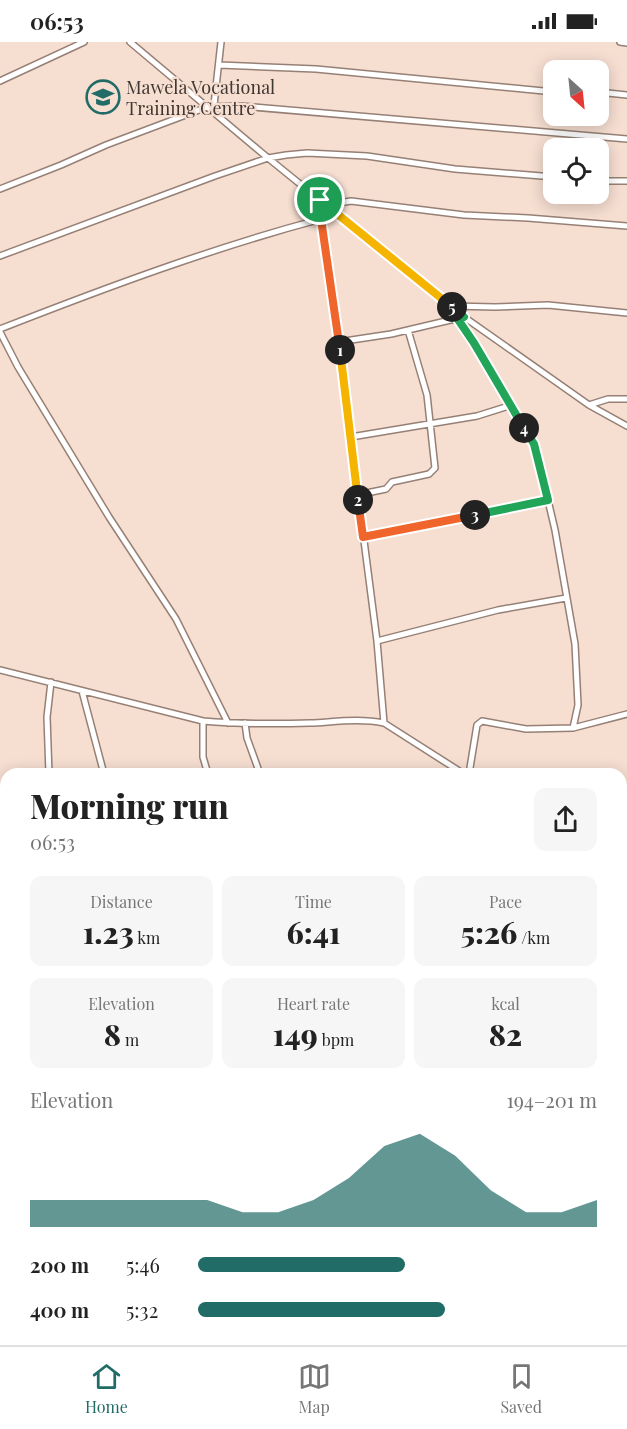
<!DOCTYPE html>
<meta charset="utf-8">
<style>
body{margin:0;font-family:"Playfair Display",serif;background:#f6f6f6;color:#222;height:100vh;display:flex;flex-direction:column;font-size:22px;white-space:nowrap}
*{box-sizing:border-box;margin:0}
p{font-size:20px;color:#767676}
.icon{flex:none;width:33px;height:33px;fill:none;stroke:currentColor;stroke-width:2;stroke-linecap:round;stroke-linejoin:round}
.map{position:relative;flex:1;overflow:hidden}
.drawer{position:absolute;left:0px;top:726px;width:627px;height:578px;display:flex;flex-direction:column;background:#fff;border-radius:18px 18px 0 0;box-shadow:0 3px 15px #0003}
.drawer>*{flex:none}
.needle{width:39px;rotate:153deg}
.buttons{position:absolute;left:543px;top:18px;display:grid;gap:12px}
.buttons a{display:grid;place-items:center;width:66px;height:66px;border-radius:12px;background:#fff;box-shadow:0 3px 15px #0003;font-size:30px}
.pin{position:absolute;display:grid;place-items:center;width:51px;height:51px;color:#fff;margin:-26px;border:3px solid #fff;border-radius:50%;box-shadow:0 2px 6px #0007}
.km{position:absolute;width:30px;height:30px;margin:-15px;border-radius:50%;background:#222;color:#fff;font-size:16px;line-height:30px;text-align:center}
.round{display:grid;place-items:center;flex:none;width:63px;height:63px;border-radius:12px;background:#f6f6f6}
.summary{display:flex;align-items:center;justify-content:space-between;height:102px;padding:0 30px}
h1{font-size:33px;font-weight:800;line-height:45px}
.figures{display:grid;grid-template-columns:repeat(3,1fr);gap:9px;height:102px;padding:6px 30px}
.figures div{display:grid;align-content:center;border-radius:12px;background:#f6f6f6;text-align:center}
.figures b{font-size:30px;font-weight:800}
.figures small{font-size:16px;font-weight:400}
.figures p{font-size:16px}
.chart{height:168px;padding:12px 30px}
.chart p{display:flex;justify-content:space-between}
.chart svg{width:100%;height:108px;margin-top:6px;fill:#216c67;opacity:.7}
ul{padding:0 30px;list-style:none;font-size:20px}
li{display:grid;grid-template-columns:96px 72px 1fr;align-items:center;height:45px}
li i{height:15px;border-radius:8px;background:#216c67}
.status{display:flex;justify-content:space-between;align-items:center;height:42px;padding:0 30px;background:#fff;direction:ltr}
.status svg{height:16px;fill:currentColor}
.tabs{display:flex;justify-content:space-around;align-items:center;height:84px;border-top:2px solid #e0e0e0;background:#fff;font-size:16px;color:#767676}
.tabs a{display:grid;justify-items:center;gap:3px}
.tabs .current{color:#216c67}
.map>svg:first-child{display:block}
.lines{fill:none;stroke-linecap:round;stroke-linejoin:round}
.minor-casing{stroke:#968075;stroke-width:8}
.minor{stroke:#fff;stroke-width:5}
.split-1-casing{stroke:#fff;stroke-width:12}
.split-2-casing{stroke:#fff;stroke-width:12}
.split-3-casing{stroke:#fff;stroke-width:12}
.split-4-casing{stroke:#fff;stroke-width:12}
.split-5-casing{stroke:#fff;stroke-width:12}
.split-6-casing{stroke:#fff;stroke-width:12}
.split-1{stroke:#f0652b;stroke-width:8}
.split-2{stroke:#f5b400;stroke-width:8}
.split-3{stroke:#f0652b;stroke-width:8}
.split-4{stroke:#22a559;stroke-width:8}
.split-5{stroke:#22a559;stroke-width:8}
.split-6{stroke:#f5b400;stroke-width:8}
.labels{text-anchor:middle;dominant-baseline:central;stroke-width:4.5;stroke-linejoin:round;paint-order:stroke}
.poi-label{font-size:18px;fill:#403732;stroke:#f6ded1;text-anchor:start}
</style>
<div class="status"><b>06:53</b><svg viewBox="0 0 49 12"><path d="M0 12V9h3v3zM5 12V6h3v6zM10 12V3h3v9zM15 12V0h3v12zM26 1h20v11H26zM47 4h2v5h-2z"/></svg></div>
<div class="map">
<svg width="627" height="1303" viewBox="0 0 627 1303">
<rect width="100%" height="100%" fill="#f6ded1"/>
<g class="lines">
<g class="minor-casing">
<path id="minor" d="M130,0L268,116L464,275L589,363L627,384
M620,0L627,1
M219,23L316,27L554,50
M0,39L84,0
M598,50L627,53
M214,63L221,0
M598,139H627
M0,147L61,123L106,103L207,65L241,64L627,97
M320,159L377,599L384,681
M326,163L351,159L464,173L528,176L627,184
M0,214L215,134L268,116L286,113L307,111L367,114L455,127L554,135
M452,264L495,265L548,263L627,271
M457,276L512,363L534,402L539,420L555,488L575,602L578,663L573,686
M0,287C105,246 212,206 321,177
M0,290L18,325L109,475L176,577L228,681
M338,300L391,292L459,276
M589,363L608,357H627
M351,395L477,374L512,363
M357,453L386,447L392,440L429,432L435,426L427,353L408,288
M363,495L548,458
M377,599L498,568L566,556
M0,628L203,679C238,682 274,682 310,681C334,680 359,676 384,681L464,732
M82,649L104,732
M203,679V715L208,732
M245,681L247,696L260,732
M49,732L47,675L51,640
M469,732L477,683L482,679L526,687L573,686L627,672
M0,755L6,752
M621,922L627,931
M0,929L6,961
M0,995L6,989
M230,1298L231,1303
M367,1298L368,1303
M596,1298L597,1303"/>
</g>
<use href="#minor" class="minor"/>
</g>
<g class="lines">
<g class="split-1-casing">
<path id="split-1" d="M320,158L321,177L340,308"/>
</g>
<g class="split-2-casing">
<path id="split-2" d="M340,308L358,458"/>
</g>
<g class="split-3-casing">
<path id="split-3" d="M358,458L363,495L475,473"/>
</g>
<g class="split-4-casing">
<path id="split-4" d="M475,473L548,458L534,402L524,386"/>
</g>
<g class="split-5-casing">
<path id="split-5" d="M452,265L464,275L457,276L474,301L524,386"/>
</g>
<g class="split-6-casing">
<path id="split-6" d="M320,158L452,265"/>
</g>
<use href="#split-1" class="split-1"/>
<use href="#split-2" class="split-2"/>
<use href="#split-3" class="split-3"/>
<use href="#split-4" class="split-4"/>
<use href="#split-5" class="split-5"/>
<use href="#split-6" class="split-6"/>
</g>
<defs>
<g id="school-ring" transform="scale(1.725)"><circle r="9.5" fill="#f6ded1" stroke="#216c67" stroke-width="1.5"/><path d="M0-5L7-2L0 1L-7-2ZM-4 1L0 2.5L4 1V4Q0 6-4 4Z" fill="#216c67"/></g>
</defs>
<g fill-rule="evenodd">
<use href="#school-ring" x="103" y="55"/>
</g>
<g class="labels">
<g class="poi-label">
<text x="126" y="45">Mawela Vocational<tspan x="126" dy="21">Training Centre</tspan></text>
</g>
</g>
</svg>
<div class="buttons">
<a><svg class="needle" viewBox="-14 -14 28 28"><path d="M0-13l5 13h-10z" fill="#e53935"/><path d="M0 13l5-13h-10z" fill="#767676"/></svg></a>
<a><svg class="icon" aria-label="locate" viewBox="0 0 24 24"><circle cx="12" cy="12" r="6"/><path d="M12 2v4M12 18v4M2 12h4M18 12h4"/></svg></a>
</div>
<div class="pin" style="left:320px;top:158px;background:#1e9e55"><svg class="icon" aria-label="arrive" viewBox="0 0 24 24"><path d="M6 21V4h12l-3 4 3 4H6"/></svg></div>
<b class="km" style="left:340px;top:308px">1</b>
<b class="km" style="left:358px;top:458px">2</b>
<b class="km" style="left:475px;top:473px">3</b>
<b class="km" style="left:524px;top:386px">4</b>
<b class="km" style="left:452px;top:265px">5</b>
<section class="drawer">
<div class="summary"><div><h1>Morning run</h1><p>06:53</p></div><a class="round"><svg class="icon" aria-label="share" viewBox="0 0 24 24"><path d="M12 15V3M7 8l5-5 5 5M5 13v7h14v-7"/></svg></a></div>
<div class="figures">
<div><p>Distance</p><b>1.23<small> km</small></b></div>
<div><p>Time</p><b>6:41</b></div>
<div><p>Pace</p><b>5:26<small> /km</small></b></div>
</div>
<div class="figures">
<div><p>Elevation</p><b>8<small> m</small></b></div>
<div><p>Heart rate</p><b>149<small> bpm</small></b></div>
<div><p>kcal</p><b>82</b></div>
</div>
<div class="chart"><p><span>Elevation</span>194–201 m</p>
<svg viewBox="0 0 160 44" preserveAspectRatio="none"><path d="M0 44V33L10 33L20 33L30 33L40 33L50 33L60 38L70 38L80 33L90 24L100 11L110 6L120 15L130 29L140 38L150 38L160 33V44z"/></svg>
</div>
<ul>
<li><b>200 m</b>5:46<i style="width:52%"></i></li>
<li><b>400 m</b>5:32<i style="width:62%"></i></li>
</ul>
</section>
</div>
<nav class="tabs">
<a class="current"><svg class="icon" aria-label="home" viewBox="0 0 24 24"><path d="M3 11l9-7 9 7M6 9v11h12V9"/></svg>Home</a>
<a><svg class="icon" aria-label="map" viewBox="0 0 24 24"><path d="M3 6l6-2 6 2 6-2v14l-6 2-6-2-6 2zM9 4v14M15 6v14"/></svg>Map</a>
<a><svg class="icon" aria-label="saved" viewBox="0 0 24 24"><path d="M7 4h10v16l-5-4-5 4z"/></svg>Saved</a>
</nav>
